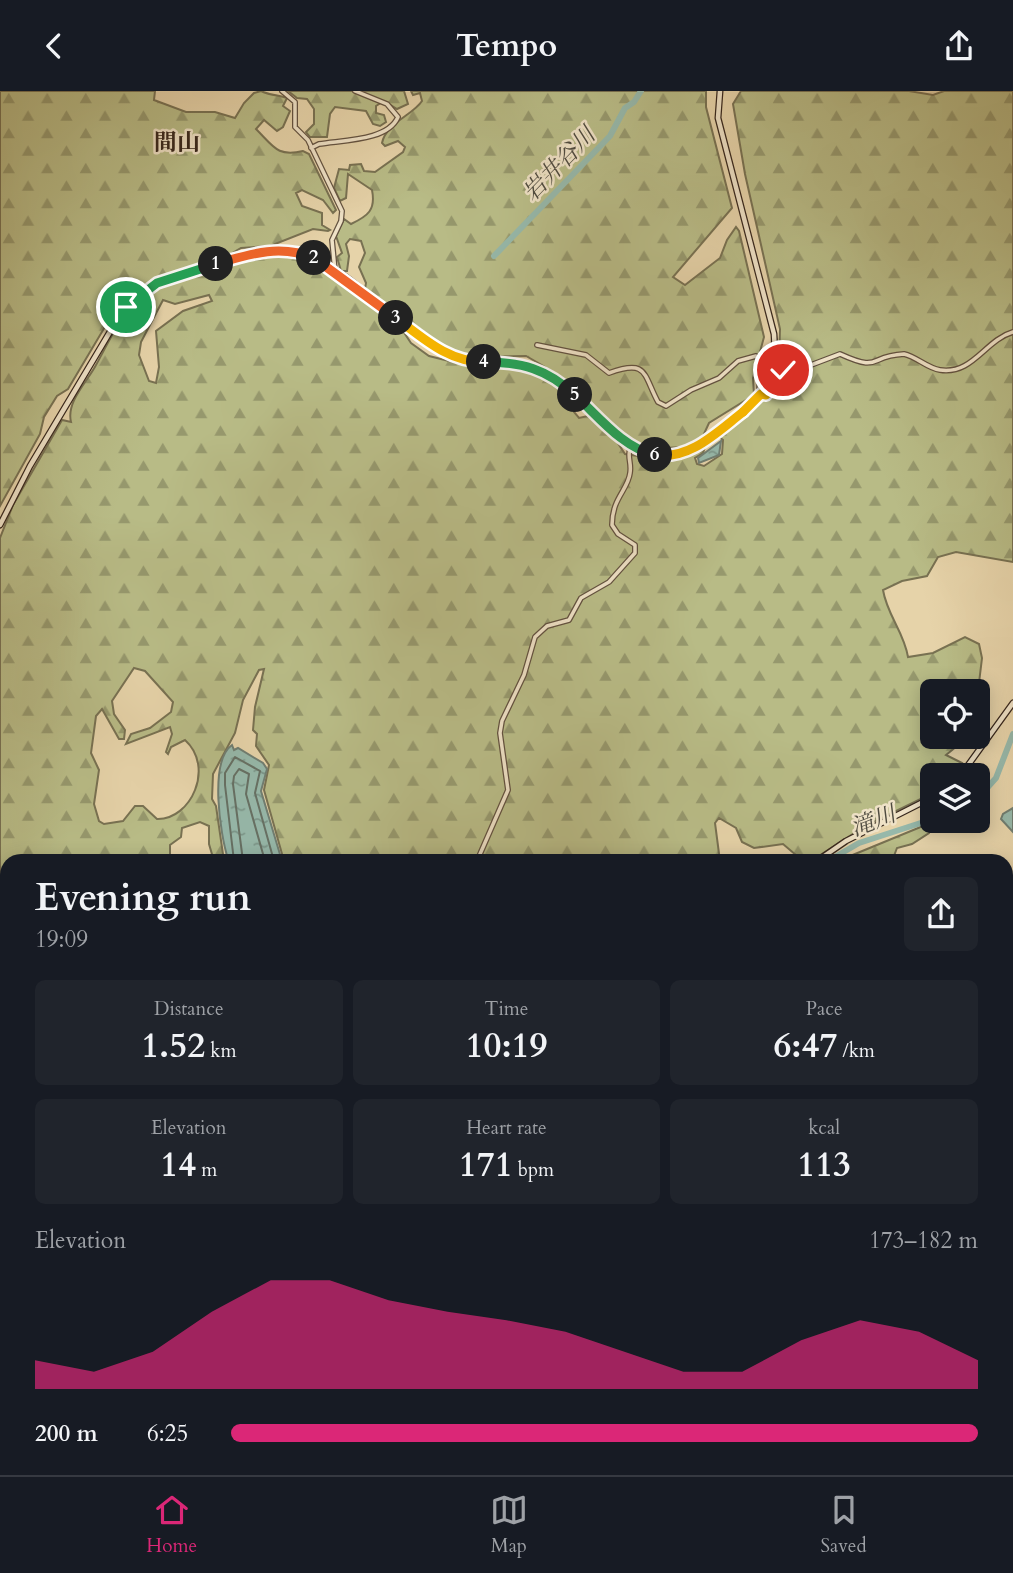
<!DOCTYPE html>
<meta charset="utf-8">
<style>
body{margin:0;font-family:Cardo,"Noto Serif JP",serif;background:#20242c;color:#f1f3f6;height:100vh;display:flex;flex-direction:column;font-size:26px;white-space:nowrap}
*{box-sizing:border-box;margin:0}
p{font-size:23px;color:#9ea1a6}
.icon{flex:none;width:38px;height:38px;fill:none;stroke:currentColor;stroke-width:2;stroke-linecap:round;stroke-linejoin:round}
.map{position:relative;flex:1;overflow:hidden}
.panel{position:absolute;left:0px;top:763px;width:1013px;height:621px;display:flex;flex-direction:column;background:#171b24;border-radius:21px 21px 0 0;box-shadow:0 4px 18px #0003}
.panel>*{flex:none}
.controls{position:absolute;left:920px;top:588px;display:grid;gap:14px}
.controls a{display:grid;place-items:center;width:70px;height:70px;border-radius:10px;background:#171b24;box-shadow:0 4px 18px #0003;font-size:35px}
.pin{position:absolute;display:grid;place-items:center;width:60px;height:60px;color:#fff;margin:-30px;border:4px solid #fff;border-radius:50%;box-shadow:0 2px 7px #0007}
.km{position:absolute;width:35px;height:35px;margin:-18px;border-radius:50%;background:#222;color:#fff;font-size:19px;line-height:35px;text-align:center}
.round{display:grid;place-items:center;flex:none;width:74px;height:74px;border-radius:10px;background:#20242c}
.summary{display:flex;align-items:center;justify-content:space-between;height:119px;padding:0 35px}
h1{font-size:38px;font-weight:800;line-height:52px}
.metrics{display:grid;grid-template-columns:repeat(3,1fr);gap:10px;height:119px;padding:7px 35px}
.metrics div{display:grid;align-content:center;border-radius:10px;background:#20242c;text-align:center}
.metrics b{font-size:35px;font-weight:800}
.metrics small{font-size:19px;font-weight:400}
.metrics p{font-size:19px}
.chart{height:196px;padding:14px 35px}
.chart p{display:flex;justify-content:space-between}
.chart svg{width:100%;height:126px;margin-top:7px;fill:#db2777;opacity:.7}
ul{padding:0 35px;list-style:none;font-size:23px}
li{display:grid;grid-template-columns:112px 84px 1fr;align-items:center;height:52px}
li i{height:18px;border-radius:9px;background:#db2777}
header{display:flex;justify-content:space-between;align-items:center;height:91px;padding:0 35px;background:#171b24;font-size:32px;font-weight:800}
.dock{display:flex;justify-content:space-around;align-items:center;height:98px;border-top:2px solid #363941;background:#171b24;font-size:19px;color:#9ea1a6}
.dock a{display:grid;justify-items:center;gap:4px}
.dock .on{color:#db2777}
.map>svg:first-child{display:block}
.forest{fill:url(#forest-firs);stroke:#787152;stroke-width:2;fill-rule:evenodd}
.water{fill:url(#water-ripples);stroke:#707e72;stroke-width:2}
.lines{fill:none;stroke-linecap:round;stroke-linejoin:round}
.shore{stroke:#667064;stroke-width:2}
.river{stroke:#96b8aa;stroke-width:6}
.street-casing{stroke:#635240;stroke-width:6}
.secondary-casing{stroke:#37271d;stroke-width:7}
.primary-casing{stroke:#37271d;stroke-width:9}
.street{stroke:#efe2c7;stroke-width:3.5}
.secondary{stroke:#efe2c7;stroke-width:4.5}
.primary{stroke:#e6d3a9;stroke-width:6}
.split-1-casing{stroke:#fff;stroke-width:14}
.split-2-casing{stroke:#fff;stroke-width:14}
.split-3-casing{stroke:#fff;stroke-width:14}
.split-4-casing{stroke:#fff;stroke-width:14}
.split-5-casing{stroke:#fff;stroke-width:14}
.split-6-casing{stroke:#fff;stroke-width:14}
.split-7-casing{stroke:#fff;stroke-width:14}
.split-8-casing{stroke:#fff;stroke-width:14}
.split-1{stroke:#22a559;stroke-width:9}
.split-2{stroke:#f0652b;stroke-width:9}
.split-3{stroke:#f0652b;stroke-width:9}
.split-4{stroke:#f5b400;stroke-width:9}
.split-5{stroke:#22a559;stroke-width:9}
.split-6{stroke:#22a559;stroke-width:9}
.split-7{stroke:#f5b400;stroke-width:9}
.split-8{stroke:#f5b400;stroke-width:9}
.labels{text-anchor:middle;dominant-baseline:central;stroke-width:5;stroke-linejoin:round;paint-order:stroke}
.neighbourhood-label{font-size:23px;font-weight:bold;fill:#37271d;stroke:#efe2c7}
.water-label{font-size:23px;font-style:italic;fill:#4f4b40;stroke:#efe2c7}
</style>
<header><svg class="icon" aria-label="back" viewBox="0 0 24 24"><path d="M15 5l-7 7 7 7"/></svg>Tempo<svg class="icon" aria-label="share" viewBox="0 0 24 24"><path d="M12 15V3M7 8l5-5 5 5M5 13v7h14v-7"/></svg></header>
<div class="map">
<svg width="1013" height="1384" viewBox="0 0 1013 1384">
<defs>
<pattern id="forest-firs" width="22" height="20" patternUnits="userSpaceOnUse" patternTransform="scale(1.75)"><rect width="22" height="20" fill="#b8bb86"/><path d="M5 1l3.5 6h-7zM16 11l3.5 6h-7z" fill="#96986d"/></pattern>
<pattern id="water-ripples" width="26" height="14" patternUnits="userSpaceOnUse" patternTransform="scale(1.75)"><rect width="26" height="14" fill="#96b8aa"/><path d="M2 4q2-2 4 0t4 0M15 11q2-2 4 0t4 0" fill="none" stroke="#7b968a"/></pattern>
</defs>
<rect width="100%" height="100%" fill="#e6d3a9"/>
<filter id="stains"><feTurbulence type="fractalNoise" baseFrequency=".00286" numOctaves="4"/><feColorMatrix values="0 0 0 0 .2 0 0 0 0 .09 0 0 0 0 .02 0 0 0 .5 -.17"/></filter>
<radialGradient id="worn" r=".72"><stop offset=".6" stop-color="#630" stop-opacity="0"/><stop offset="1" stop-color="#630" stop-opacity=".3"/></radialGradient>
<path class="forest" d="M0,0H155L154,9L186,21H215L235,27L244,12L254,2L261,0C272,5 279,4 287,7L283,15L290,20L283,36L277,40L264,29L256,38C274,56 277,66 303,60L309,63L336,119L333,122L323,109L302,99L296,102L302,115L322,122V134L330,139L328,140L313,138L270,155L241,157L224,167L153,189L139,198L106,234L68,298L57,305L44,326L40,343L0,415Z
M288,0H404L408,13L397,18L384,10L376,15V22L384,24L386,31L380,35L373,33L366,20L335,16L330,23L327,46H310L306,41L314,33V18L307,8L297,7Z
M411,0H706V16L732,117L673,186L685,194L720,167L727,149L736,136L739,140L764,246L753,287L754,304L709,332L703,345L684,356L644,358L629,349L563,287L540,273L526,265L476,266L453,262L365,198L366,192L359,176L365,162L361,150L350,148L346,153L349,165L347,180H341L337,166L342,162L336,145L344,128L351,133C368,125 376,119 372,99L348,83L346,107L340,110L334,97L339,78L349,79L350,74L361,73L364,80L375,81L403,61L405,56L398,50L385,55L382,52C386,32 413,24 422,10L420,2L413,4Z
M741,0H909L933,4L944,0H1013V471L956,461L938,466L927,485L902,490L883,499C887,524 904,541 908,566L933,562L965,546L979,553L982,567L978,600H933V646H968L946,664L962,672L955,684H933V702L865,735L811,770H803L783,753L754,757L742,751L736,737L719,727L715,732L720,770H284L264,699L269,674L256,655L257,643L253,639L255,616L264,578L259,579L243,609L235,642L213,683L212,708L216,715L224,770H214L209,753V735L200,731L182,737L181,746L170,754V770H7V820L2,812L6,802L2,792L4,787L0,785V447L13,414L62,329L71,331C66,311 87,291 96,274C109,251 119,225 140,208C162,189 263,157 291,163C310,167 320,183 338,188L401,237L411,252L429,265L465,274H510L534,280L555,292L576,310L574,321L579,327L592,324L612,343L625,363L665,369L681,366L706,353L703,362L695,367L697,373L704,375L722,363L723,349L719,346L770,301L779,271L780,238L745,83L733,13ZM209,204L212,210L183,220L156,240L159,276L156,292L149,290L139,264L141,251L163,209L175,213ZM134,577L145,580L173,611L171,621L150,637L131,643L126,653L170,636L172,643L166,661L168,663L171,656L185,649C215,676 191,729 157,728L143,715H135L123,730L104,733L99,730L94,713L99,679L91,662L96,625L102,618L119,648H124L125,639L114,623L112,610Z
M944,730H957L931,737L929,742L912,753L897,757L892,770H838L923,735Z
M1013,855V999L1006,997V860Z
M1006,1007L1013,1016V1039L1006,1044Z
M1013,1199V1227L1008,1238L1013,1249V1293L1006,1280V1206Z
M1006,1337L1013,1349V1384H810L816,1377L844,1380L847,1377H1006Z
M101,1377H147L141,1384H98Z
M392,1377H422V1384H386Z
M441,1377H486L492,1384H441Z"/>
<path class="water" d="M721,350L719,364L699,372L698,367Z
M232,654L234,659L238,657L263,672L267,678L261,700L282,770L228,768C220,743 209,670 232,654Z
M1013,717V741L1001,728L1003,723Z"/>
<g class="lines">
<path class="shore" d="M234,770L225,694V682L235,666L260,680L255,702L274,770
M243,770L233,693L234,685L239,678L249,683L246,703L265,770"/>
<path class="river" d="M494,165L610,45L625,17L634,11L641,0
M978,707L996,687L1013,643
M828,770L859,752L933,728
M0,994L7,1001
M0,1208L7,1206"/>
<g class="street-casing">
<path id="street" d="M282,0L295,11V36L308,49L342,120L341,130L332,149L335,180
M311,57L319,53C342,49 388,50 398,26L387,13L355,0
M537,254L586,264L609,282C648,268 643,283 658,311L666,315L691,299L719,287L738,270L756,265L761,270L759,301L766,304L787,276L811,274L840,263C882,282 867,265 904,263C917,266 927,277 940,279C973,284 985,249 1013,241
M477,770L508,699L500,642L502,630L524,584L535,546L547,535L569,529L581,507L609,491L635,462V454L618,443L612,434C612,407 628,399 630,382C632,371 626,365 631,354
M0,872L7,875
M1006,1198L1013,1192
M1006,1326L1013,1340
M270,1377L285,1384
M437,1377L438,1384
M542,1377L544,1384
M37,1384L50,1377
M246,1384L254,1377
M603,1384L613,1377"/>
</g>
<g class="secondary-casing">
<path id="secondary" d="M0,434L30,375L120,224C147,188 250,152 294,160C345,170 396,236 443,261C474,278 509,263 540,278C587,301 625,383 685,361C703,355 718,340 733,329C763,307 777,281 774,243L718,27L720,0
M961,684L1013,612
M817,770L846,750L933,706
M0,1001L7,1009
M0,1261L7,1258
M514,1377L529,1384
M683,1384H741"/>
</g>
<g class="primary-casing">
<path id="primary" d="M1006,1148L1013,1140
M765,1384L768,1377"/>
</g>
<use href="#street" class="street"/>
<use href="#secondary" class="secondary"/>
<use href="#primary" class="primary"/>
</g>
<g class="lines">
<g class="split-1-casing">
<path id="split-1" d="M126,216L157,192L216,173"/>
</g>
<g class="split-2-casing">
<path id="split-2" d="M216,173C250,163 280,153 314,167"/>
</g>
<g class="split-3-casing">
<path id="split-3" d="M314,167L396,227"/>
</g>
<g class="split-4-casing">
<path id="split-4" d="M396,227C423,247 448,271 484,271"/>
</g>
<g class="split-5-casing">
<path id="split-5" d="M484,271C522,271 547,278 575,304"/>
</g>
<g class="split-6-casing">
<path id="split-6" d="M575,304C599,326 623,357 655,364"/>
</g>
<g class="split-7-casing">
<path id="split-7" d="M655,364C690,369 717,341 743,321"/>
</g>
<g class="split-8-casing">
<path id="split-8" d="M743,321L761,303L766,304L783,279"/>
</g>
<use href="#split-1" class="split-1"/>
<use href="#split-2" class="split-2"/>
<use href="#split-3" class="split-3"/>
<use href="#split-4" class="split-4"/>
<use href="#split-5" class="split-5"/>
<use href="#split-6" class="split-6"/>
<use href="#split-7" class="split-7"/>
<use href="#split-8" class="split-8"/>
</g>
<g class="labels">
<g class="neighbourhood-label">
<text x="177" y="51">間山</text>
</g>
<g class="water-label">
<text transform="translate(559 73) rotate(-46)">岩井谷川</text>
<text transform="translate(873 730) rotate(-21)">滝川</text>
</g>
</g>
<rect width="100%" height="100%" filter="url(#stains)"/>
<rect width="100%" height="100%" fill="url(#worn)"/>
</svg>
<div class="controls">
<a><svg class="icon" aria-label="locate" viewBox="0 0 24 24"><circle cx="12" cy="12" r="6"/><path d="M12 2v4M12 18v4M2 12h4M18 12h4"/></svg></a>
<a><svg class="icon" aria-label="layers" viewBox="0 0 24 24"><path d="M12 4l9 5-9 5-9-5zM3 14l9 5 9-5"/></svg></a>
</div>
<div class="pin" style="left:126px;top:216px;background:#1e9e55"><svg class="icon" aria-label="arrive" viewBox="0 0 24 24"><path d="M6 21V4h12l-3 4 3 4H6"/></svg></div>
<div class="pin" style="left:783px;top:279px;background:#d93025"><svg class="icon" aria-label="check" viewBox="0 0 24 24"><path d="M5 12l5 5 9-10"/></svg></div>
<b class="km" style="left:216px;top:173px">1</b>
<b class="km" style="left:314px;top:167px">2</b>
<b class="km" style="left:396px;top:227px">3</b>
<b class="km" style="left:484px;top:271px">4</b>
<b class="km" style="left:575px;top:304px">5</b>
<b class="km" style="left:655px;top:364px">6</b>
<section class="panel">
<div class="summary"><div><h1>Evening run</h1><p>19:09</p></div><a class="round"><svg class="icon" aria-label="share" viewBox="0 0 24 24"><path d="M12 15V3M7 8l5-5 5 5M5 13v7h14v-7"/></svg></a></div>
<div class="metrics">
<div><p>Distance</p><b>1.52<small> km</small></b></div>
<div><p>Time</p><b>10:19</b></div>
<div><p>Pace</p><b>6:47<small> /km</small></b></div>
</div>
<div class="metrics">
<div><p>Elevation</p><b>14<small> m</small></b></div>
<div><p>Heart rate</p><b>171<small> bpm</small></b></div>
<div><p>kcal</p><b>113</b></div>
</div>
<div class="chart"><p><span>Elevation</span>173–182 m</p>
<svg viewBox="0 0 160 44" preserveAspectRatio="none"><path d="M0 44V34L10 38L20 31L30 17L40 6L50 6L60 13L70 17L80 20L90 24L100 31L110 38L120 38L130 27L140 20L150 24L160 34V44z"/></svg>
</div>
<ul>
<li><b>200 m</b>6:25<i style="width:100%"></i></li>
</ul>
</section>
</div>
<nav class="dock">
<a class="on"><svg class="icon" aria-label="home" viewBox="0 0 24 24"><path d="M3 11l9-7 9 7M6 9v11h12V9"/></svg>Home</a>
<a><svg class="icon" aria-label="map" viewBox="0 0 24 24"><path d="M3 6l6-2 6 2 6-2v14l-6 2-6-2-6 2zM9 4v14M15 6v14"/></svg>Map</a>
<a><svg class="icon" aria-label="saved" viewBox="0 0 24 24"><path d="M7 4h10v16l-5-4-5 4z"/></svg>Saved</a>
</nav>
